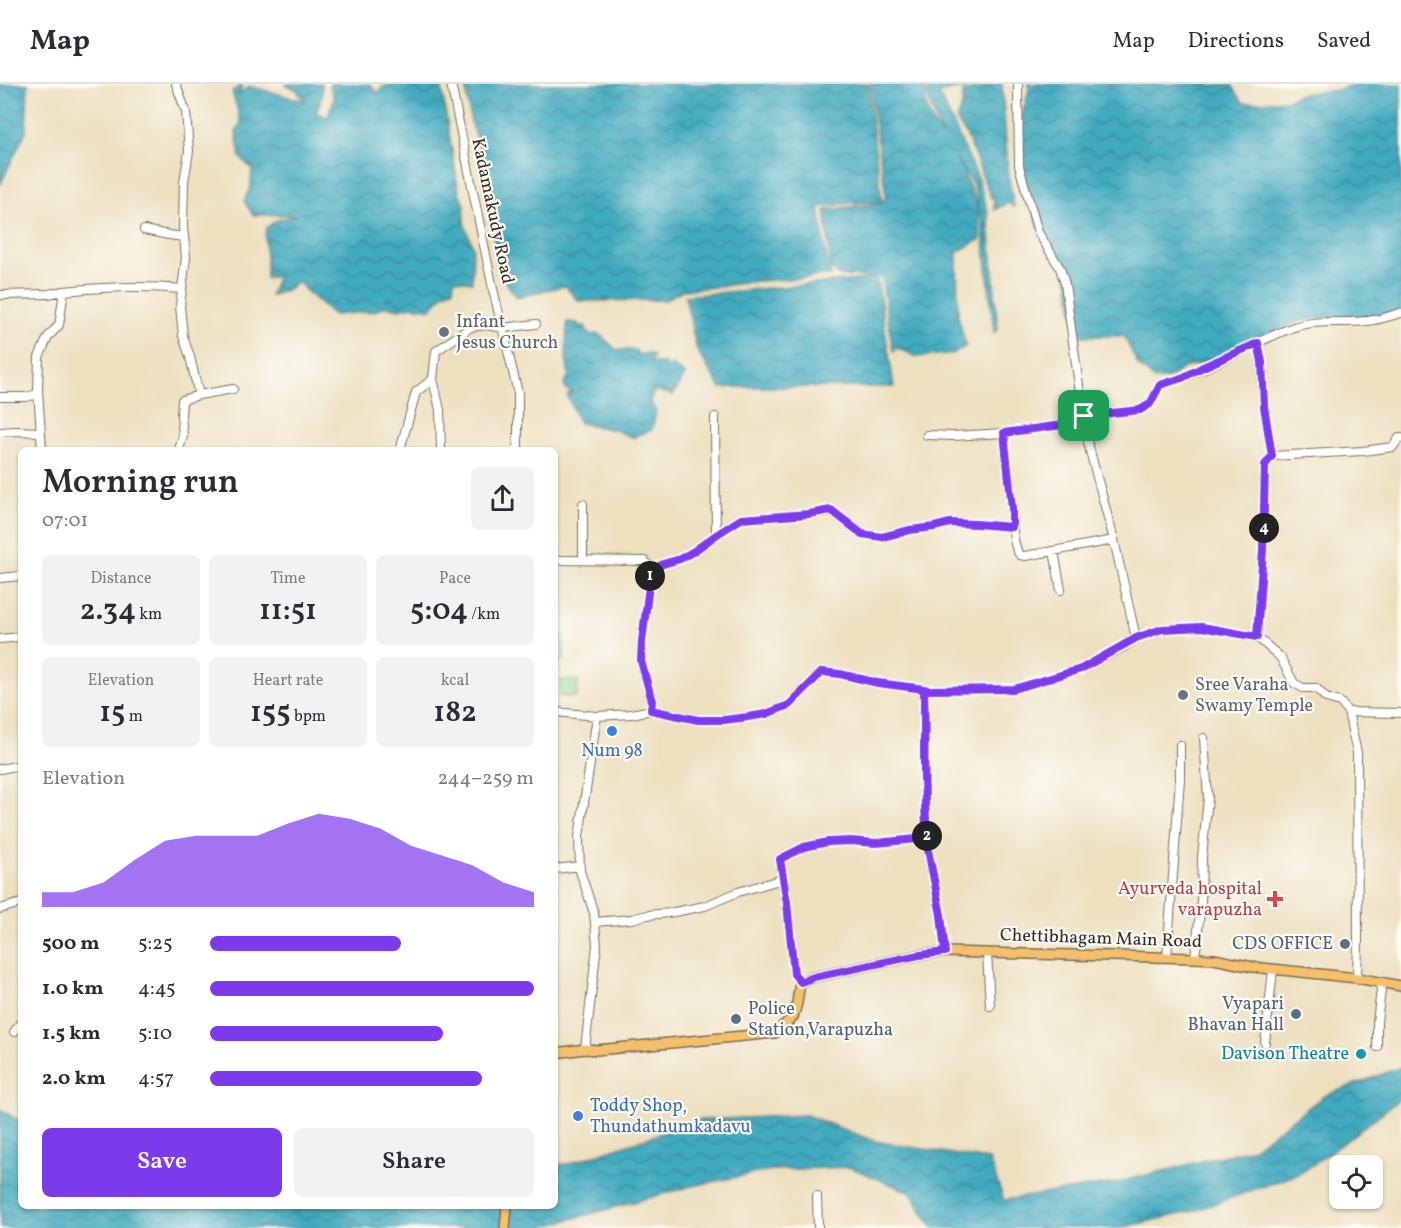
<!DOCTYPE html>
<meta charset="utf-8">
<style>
body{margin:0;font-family:Vollkorn,serif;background:#f2f2f3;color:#2b2b33;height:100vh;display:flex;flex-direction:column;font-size:22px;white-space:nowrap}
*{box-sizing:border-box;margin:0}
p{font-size:20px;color:#7c7c81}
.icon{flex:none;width:33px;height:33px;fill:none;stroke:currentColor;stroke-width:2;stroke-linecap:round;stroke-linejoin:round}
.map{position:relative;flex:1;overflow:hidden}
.sheet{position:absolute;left:18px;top:363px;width:540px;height:762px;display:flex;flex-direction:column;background:#fff;border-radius:9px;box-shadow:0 2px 4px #0004}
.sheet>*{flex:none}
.controls{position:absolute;left:1329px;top:1071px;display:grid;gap:12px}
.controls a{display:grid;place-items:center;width:54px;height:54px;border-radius:9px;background:#fff;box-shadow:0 2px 4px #0004;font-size:30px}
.pin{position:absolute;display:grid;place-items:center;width:51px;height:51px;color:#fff;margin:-26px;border-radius:12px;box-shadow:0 3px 9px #0006}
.km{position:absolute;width:30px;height:30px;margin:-15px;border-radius:50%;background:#222;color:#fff;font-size:16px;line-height:30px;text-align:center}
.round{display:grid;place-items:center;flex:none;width:63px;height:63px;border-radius:9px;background:#f2f2f3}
.overview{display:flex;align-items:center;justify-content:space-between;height:102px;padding:0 24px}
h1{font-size:33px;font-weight:600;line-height:45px}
.stats{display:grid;grid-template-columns:repeat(3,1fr);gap:9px;height:102px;padding:6px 24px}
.stats div{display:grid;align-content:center;border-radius:9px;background:#f2f2f3;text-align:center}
.stats b{font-size:30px;font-weight:600}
.stats small{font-size:16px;font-weight:400}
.stats p{font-size:16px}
.chart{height:168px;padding:12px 24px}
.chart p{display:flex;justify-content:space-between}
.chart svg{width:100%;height:108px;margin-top:6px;fill:#7c3aed;opacity:.7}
.button{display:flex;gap:12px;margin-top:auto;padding:12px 24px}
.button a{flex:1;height:69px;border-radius:9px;background:#7c3aed;color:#fff;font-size:24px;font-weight:600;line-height:69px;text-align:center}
.button a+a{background:#f2f2f3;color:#2b2b33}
ul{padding:0 24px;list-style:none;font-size:20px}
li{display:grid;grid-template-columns:96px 72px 1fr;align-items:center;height:45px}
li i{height:15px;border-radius:8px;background:#7c3aed}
header{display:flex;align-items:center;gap:36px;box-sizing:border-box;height:84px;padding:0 30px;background:#fff;border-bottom:2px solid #e1e1e2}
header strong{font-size:28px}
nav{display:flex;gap:33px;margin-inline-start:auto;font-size:21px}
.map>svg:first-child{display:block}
.park{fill:url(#park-crowns);stroke:#647e56;stroke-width:1.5}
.water{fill:url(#water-waves);stroke:#3d6a6e;stroke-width:1.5}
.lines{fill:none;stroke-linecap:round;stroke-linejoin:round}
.minor-casing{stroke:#796a56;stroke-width:10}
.major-casing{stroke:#796a56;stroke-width:12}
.minor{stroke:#fff;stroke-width:8}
.major{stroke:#f4c16a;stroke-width:9}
.route-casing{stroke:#fff;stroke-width:12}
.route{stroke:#7c3aed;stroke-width:8}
.worship-dot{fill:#6b7280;stroke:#fdfcf7;stroke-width:2}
.shop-dot{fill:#3f7fe0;stroke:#fdfcf7;stroke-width:2}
.health-dot{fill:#e0444e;stroke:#fdfcf7;stroke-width:2}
.service-dot{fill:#5c6f8a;stroke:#fdfcf7;stroke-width:2}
.culture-dot{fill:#0f9aa8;stroke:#fdfcf7;stroke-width:2}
.labels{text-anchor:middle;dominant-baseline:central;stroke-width:4.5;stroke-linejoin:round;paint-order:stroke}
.street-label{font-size:18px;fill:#3b2a1e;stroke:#fdfcf7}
.worship-label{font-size:18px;fill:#5b616d;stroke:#fdfcf7;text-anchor:start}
.shop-label{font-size:18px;fill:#366cbe;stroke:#fdfcf7}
.health-label{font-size:18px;fill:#be3a42;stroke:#fdfcf7;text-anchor:end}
.service-label{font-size:18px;fill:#4e5e75;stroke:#fdfcf7;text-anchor:end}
.culture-label{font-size:18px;fill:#0d838f;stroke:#fdfcf7;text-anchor:end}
</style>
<header>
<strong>Map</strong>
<nav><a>Map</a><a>Directions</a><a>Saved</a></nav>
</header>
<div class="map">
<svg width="1401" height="1144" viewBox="0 0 1401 1144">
<defs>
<pattern id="park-crowns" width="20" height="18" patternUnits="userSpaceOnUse" patternTransform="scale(1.5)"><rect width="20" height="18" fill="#8ed38d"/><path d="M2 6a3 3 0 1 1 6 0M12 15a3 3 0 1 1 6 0" fill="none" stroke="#7bb579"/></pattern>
<pattern id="water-waves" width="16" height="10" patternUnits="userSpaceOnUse" patternTransform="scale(1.5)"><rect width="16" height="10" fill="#3faabe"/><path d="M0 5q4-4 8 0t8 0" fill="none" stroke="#368b9a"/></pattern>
</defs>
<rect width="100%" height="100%" fill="#fdfcf7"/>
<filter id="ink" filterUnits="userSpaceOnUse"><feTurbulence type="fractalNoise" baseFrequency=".0167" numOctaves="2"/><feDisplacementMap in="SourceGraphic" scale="12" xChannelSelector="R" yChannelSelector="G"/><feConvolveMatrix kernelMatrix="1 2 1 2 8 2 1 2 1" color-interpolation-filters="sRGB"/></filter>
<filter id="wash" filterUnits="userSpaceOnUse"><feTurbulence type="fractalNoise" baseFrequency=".008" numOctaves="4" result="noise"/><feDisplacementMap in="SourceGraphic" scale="24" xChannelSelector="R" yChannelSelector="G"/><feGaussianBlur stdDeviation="1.35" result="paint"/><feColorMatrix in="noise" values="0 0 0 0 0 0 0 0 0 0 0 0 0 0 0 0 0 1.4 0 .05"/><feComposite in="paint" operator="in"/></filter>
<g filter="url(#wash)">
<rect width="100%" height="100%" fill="#ede0bf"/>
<path class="park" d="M555,549H564V577L555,578Z
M561,596H578L577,613L560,612Z"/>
<path class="water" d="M0,0H28L26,47L0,101Z
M285,0H322V12L316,29L328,33L334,14L329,1L330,0H356L357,1L370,0L376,8L388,0H441L459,109L465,121L464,139L473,163L472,198L454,195L453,206L444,209L431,225L413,222L399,225L386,222L375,227L334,231L306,207L299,198L284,207L270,212L278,192L266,194C268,177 263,161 266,144L277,136L297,131H253L244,117L251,102L252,85L240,73L236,48L241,38L232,7L242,1L240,10L249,2L304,17L297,6Z
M465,0H867L882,118L852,119L819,123L825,164L831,192L821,191L809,194L756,197L716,203L682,206L665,216L578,217L565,202L517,213L501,193L480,83L481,68L471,38Z
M869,0H926C921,19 932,38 942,53L927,12L928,0H981L939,9L977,92L988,128L998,245L994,249L982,137L973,100L955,73L962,85L977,121L981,155L957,168L958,232L966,262L955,269L917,273L898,264L893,267L882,198L884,193L840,192L831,185L825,126L883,119L886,112Z
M996,0H1002L1008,87L1014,123L1008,119L994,126V113L991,114L967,52L956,36L962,22L963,8Z
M1027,0H1208L1211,2L1232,1L1243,19L1288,16L1300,10L1337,6L1354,0H1401V226C1362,241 1316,224 1279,246L1205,278L1183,284L1169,294L1155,296L1138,281L1124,252H1077L1066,186L1038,143L1020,79L1022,31L1029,5Z
M877,194L894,303H733L721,304L697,267L685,212Z
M567,238L578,239L577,242H585L589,251L599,250L617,266H636L637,271L649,269L653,271L651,279H665L667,285L672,281L685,291L673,311L655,306L650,316L656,328L652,346L639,350L634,354L615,346L579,339L567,311L572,308L566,306L564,301L569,291L566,274Z
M1401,983V1014L1347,1056L1301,1089L1194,1127L1119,1144H933L911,1109L850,1083L772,1086L692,1102L539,1144H0V1025L14,1034L21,1036V1122H555V1080H568L701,1036L806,1031L874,1057L989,1076L1004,1116L1115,1099L1254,1064L1324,1012Z"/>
</g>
<g filter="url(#ink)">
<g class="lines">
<g class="minor-casing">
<path id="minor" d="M176,0L186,28L189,67L184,98L183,143L186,173L180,222L183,252L190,273L199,311L182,316L181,332L183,352L179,366
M451,0L493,205L518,309V366
M1018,0L1019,82L1038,148L1060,184L1065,200L1084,338L1090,367L1114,456L1136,554
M144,146L169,151L184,153
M0,211L48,210L64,207
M1259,259L1261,278L1264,322L1272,372L1363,367L1393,363L1399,354H1401
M433,295L440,326L441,366
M199,311L233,305
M0,313H26L38,310
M1084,332L1140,326L1150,320L1160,301C1206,288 1247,261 1291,244C1318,234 1347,241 1374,236C1383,235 1392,231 1401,229
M715,333L716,451
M0,348L16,347L40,348
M1004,349C1006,373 1009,397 1012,420C1013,435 1011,460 1020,471L1025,472L1114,456
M927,351L953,352L1004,349L1084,338
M42,366L38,306L39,273L48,253L59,241L64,207C103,203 143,201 182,205
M400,366L416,308L433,295L436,267L471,243L486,241L503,244L536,240
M583,420V476
M1054,467L1061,506
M555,476L645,477L651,486L642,557L641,577L652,617V626
M651,486L663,480L680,475L694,467L725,445L741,435L809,430L831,427L862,450L882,453L910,446L934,443L950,439L976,440L1012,443
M0,494L21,492
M1257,553L1263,466L1265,381L1272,372
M0,555L21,553
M924,605V697L927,761L941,831L945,868
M555,628L597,632L631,630L652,626L698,636H724L748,633L766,630L789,621L822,588L840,590L878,599L928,606L1014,605L1081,585L1125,562L1136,554L1162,545L1202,543L1257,553L1280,573L1294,599L1303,604H1316L1326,614L1340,618L1348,628L1357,669L1358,858L1357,894
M1348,628L1401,629
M0,685L21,681
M555,785L580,782
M783,795L780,775L804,763L828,758L850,757L877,759L927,754
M0,825L21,819
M595,838L631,835L648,831L669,829L705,822L738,808L783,795L787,819L794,890L800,898
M987,869L990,922
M1167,873L1180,695V661
M1195,874L1201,818L1202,773L1208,714L1204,654
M14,948L21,938
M1265,959L1273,886
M1377,963V938L1382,898
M585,965L597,861L594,829L580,787L579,753L597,632
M817,1112L818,1144"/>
</g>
<g class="major-casing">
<path id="major" d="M555,969L585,965L597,966L775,949L793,933L797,919L800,898L814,893L919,871L945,868L1195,874L1214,875L1253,883L1357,894L1401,902
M505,1144L507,1122"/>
</g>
<use href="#minor" class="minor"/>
<use href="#major" class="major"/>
</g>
</g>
<g class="lines" filter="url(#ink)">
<g class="route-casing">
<path id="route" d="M1084,332V338L1004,349L1012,424V443L976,440L950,439L934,443L910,446L882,453L862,450L831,426L809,430L741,435L716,451L694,467L680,475L663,480L651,486L642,557L641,577L652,617L651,626L698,636H724L748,633L766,630L789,621L822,588L840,590L878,599L924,605V697L927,754V761L941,831L945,868L919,871L814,893L801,898L794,890L787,819L780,775L804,763L828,758L850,757L876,759L927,754C922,704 926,654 924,605L928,606L1014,605L1081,585L1136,554L1162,545L1202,543L1257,553L1263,466L1265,381L1272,372L1264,322L1262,278L1258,259L1203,283L1182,294L1160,301L1150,320L1140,326L1084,332"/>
</g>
<use href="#route" class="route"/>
</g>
<g class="worship-dot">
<circle cx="444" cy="248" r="6"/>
<circle cx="1183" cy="611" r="6"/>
</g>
<g class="shop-dot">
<circle cx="612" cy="647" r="6"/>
<circle cx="578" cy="1032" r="6"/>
</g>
<path class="health-dot" d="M1272 806h6v6h6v6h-6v6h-6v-6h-6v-6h6z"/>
<g class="service-dot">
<circle cx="1345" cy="860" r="6"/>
<circle cx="1296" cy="930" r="6"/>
<circle cx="736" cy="935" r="6"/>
</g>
<circle class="culture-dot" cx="1361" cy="970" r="6"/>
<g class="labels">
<g class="street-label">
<text transform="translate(492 127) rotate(78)">Kadamakudy Road</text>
<text transform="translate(1101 855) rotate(2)">Chettibhagam Main Road</text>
</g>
<g class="worship-label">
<text x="456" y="238">Infant<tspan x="456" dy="21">Jesus Church</tspan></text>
<text x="1195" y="601">Sree Varaha<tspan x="1195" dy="21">Swamy Temple</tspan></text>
</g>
<g class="shop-label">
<text x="612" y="667">Num 98</text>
<text x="590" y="1022" text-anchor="start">Toddy Shop,<tspan x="590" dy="21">Thundathumkadavu</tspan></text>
</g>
<g class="health-label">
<text x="1262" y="805">Ayurveda hospital<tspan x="1262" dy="21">varapuzha</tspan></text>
</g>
<g class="service-label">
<text x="1333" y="860">CDS OFFICE</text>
<text x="1284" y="920">Vyapari<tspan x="1284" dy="21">Bhavan Hall</tspan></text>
<text x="748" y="925" text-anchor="start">Police<tspan x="748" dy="21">Station,Varapuzha</tspan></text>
</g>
<g class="culture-label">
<text x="1349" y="970">Davison Theatre</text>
</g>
</g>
</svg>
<div class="controls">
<a><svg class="icon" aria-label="locate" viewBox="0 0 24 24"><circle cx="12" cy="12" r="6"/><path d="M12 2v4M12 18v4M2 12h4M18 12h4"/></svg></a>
</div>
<div class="pin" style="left:1084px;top:332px;background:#1e9e55"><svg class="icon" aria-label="arrive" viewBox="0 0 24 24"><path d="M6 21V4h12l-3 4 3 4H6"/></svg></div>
<b class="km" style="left:650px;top:492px">1</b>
<b class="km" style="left:927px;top:752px">2</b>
<b class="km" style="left:1264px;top:444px">4</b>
<section class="sheet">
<div class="overview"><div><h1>Morning run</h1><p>07:01</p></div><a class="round"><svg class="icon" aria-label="share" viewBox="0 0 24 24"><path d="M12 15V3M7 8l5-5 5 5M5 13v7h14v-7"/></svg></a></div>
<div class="stats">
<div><p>Distance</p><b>2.34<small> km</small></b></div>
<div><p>Time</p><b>11:51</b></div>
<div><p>Pace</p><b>5:04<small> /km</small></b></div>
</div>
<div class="stats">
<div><p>Elevation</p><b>15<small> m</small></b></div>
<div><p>Heart rate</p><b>155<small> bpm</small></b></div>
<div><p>kcal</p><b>182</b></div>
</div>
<div class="chart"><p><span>Elevation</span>244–259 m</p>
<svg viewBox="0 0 160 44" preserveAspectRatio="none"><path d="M0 44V38L10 38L20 34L30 25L40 17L50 15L60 15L70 15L80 10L90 6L100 8L110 12L120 19L130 23L140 27L150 34L160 38V44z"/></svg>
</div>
<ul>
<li><b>500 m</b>5:25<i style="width:59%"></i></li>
<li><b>1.0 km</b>4:45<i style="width:100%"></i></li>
<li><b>1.5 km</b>5:10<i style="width:72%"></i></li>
<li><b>2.0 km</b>4:57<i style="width:84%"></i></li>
</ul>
<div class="button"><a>Save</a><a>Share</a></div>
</section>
</div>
